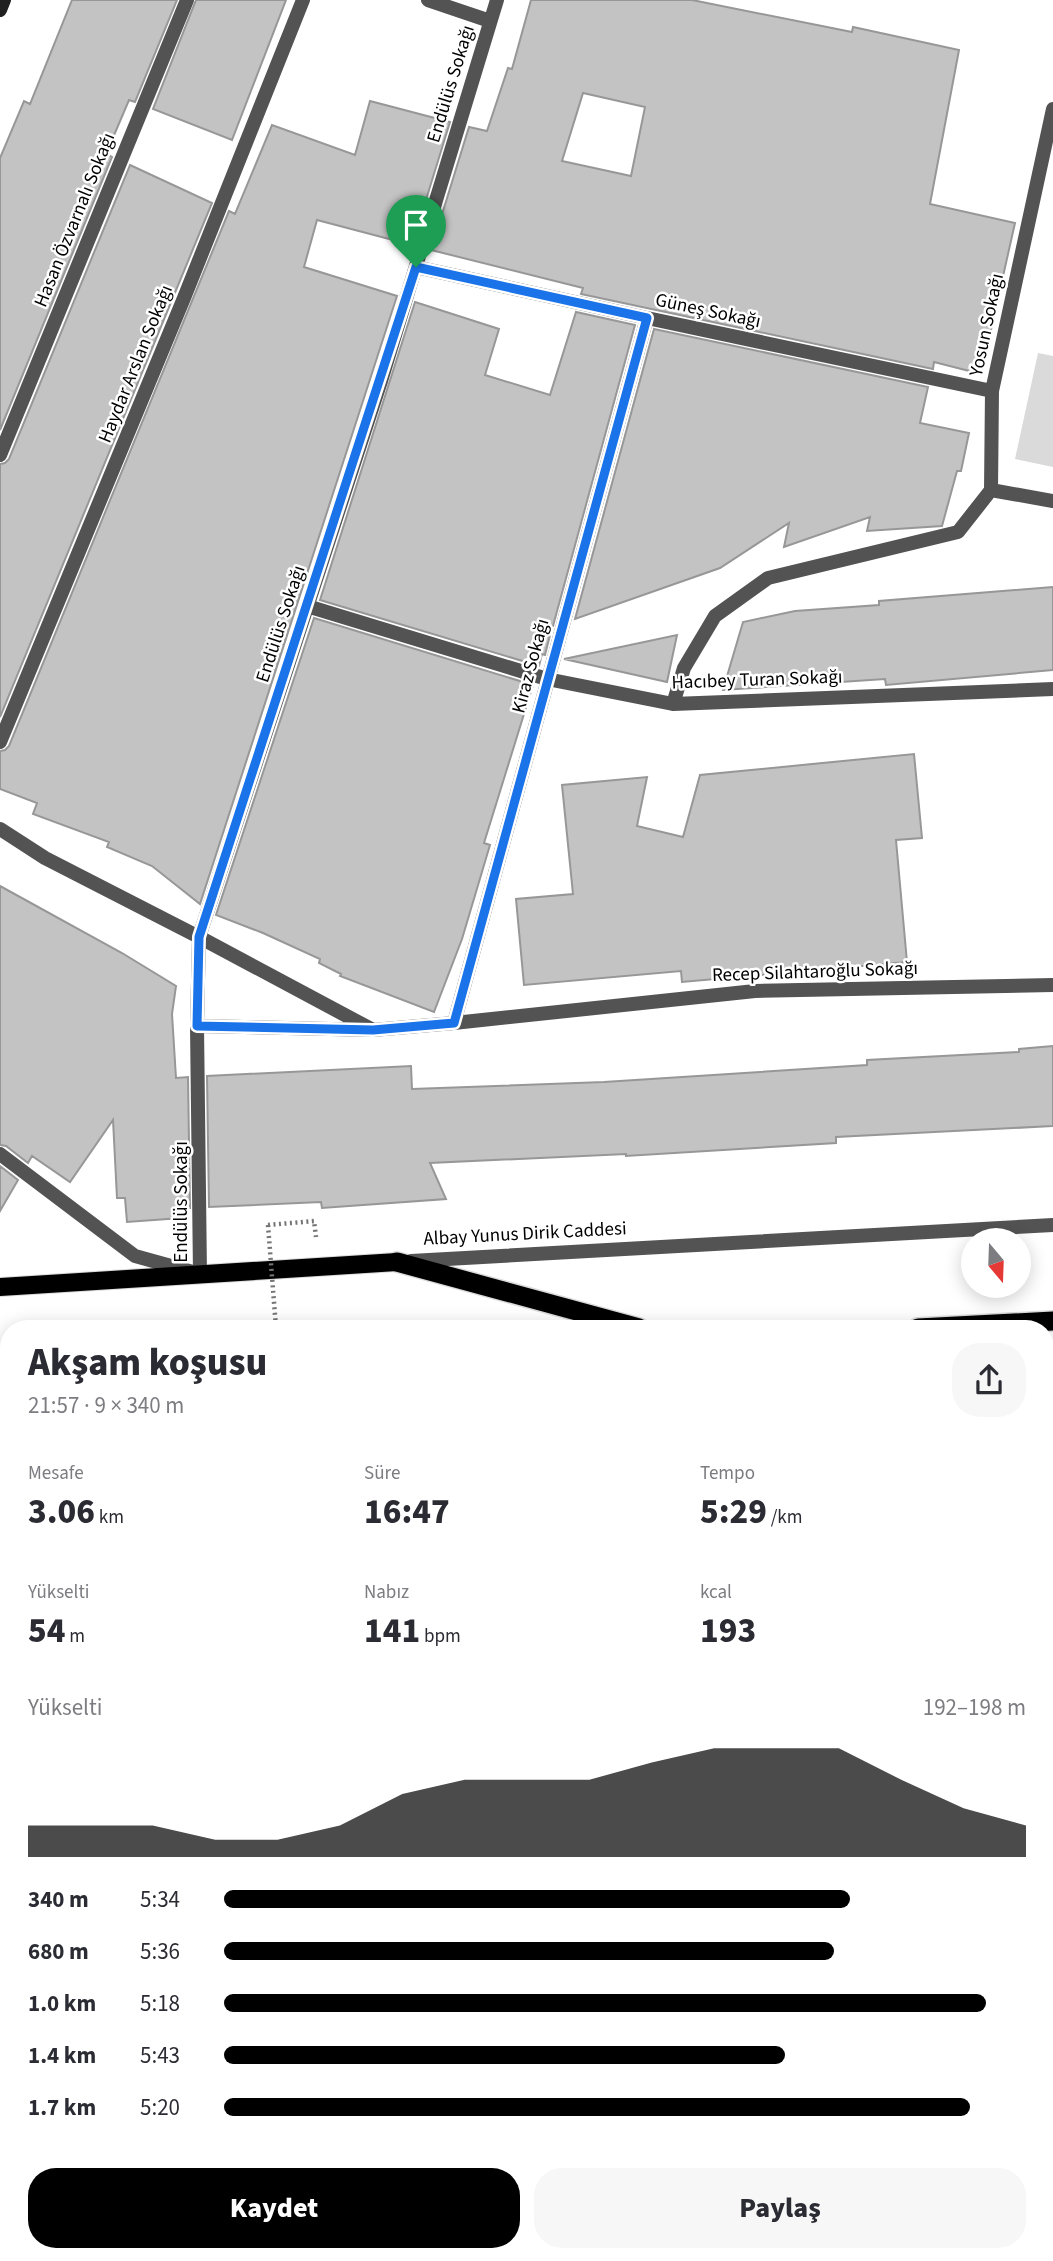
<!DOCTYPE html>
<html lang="tr">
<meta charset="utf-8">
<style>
body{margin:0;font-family:"Source Sans 3",sans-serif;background:#f7f7f7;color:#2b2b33;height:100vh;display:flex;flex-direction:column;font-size:26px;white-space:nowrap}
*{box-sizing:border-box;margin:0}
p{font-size:23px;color:#7c7c81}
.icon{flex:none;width:38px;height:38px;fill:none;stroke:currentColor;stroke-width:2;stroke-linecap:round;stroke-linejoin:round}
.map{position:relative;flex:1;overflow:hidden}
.panel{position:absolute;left:0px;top:1320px;width:1054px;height:942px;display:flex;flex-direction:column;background:#fff;border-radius:28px 28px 0 0;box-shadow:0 4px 18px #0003}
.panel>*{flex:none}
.needle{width:46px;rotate:161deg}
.buttons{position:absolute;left:961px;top:1228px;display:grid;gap:14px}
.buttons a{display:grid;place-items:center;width:70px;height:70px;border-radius:50%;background:#fff;box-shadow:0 4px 18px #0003;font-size:35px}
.pin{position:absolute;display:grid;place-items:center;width:60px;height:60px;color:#fff;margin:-72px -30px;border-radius:50% 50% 50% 0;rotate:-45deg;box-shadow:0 0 7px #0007}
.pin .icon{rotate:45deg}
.round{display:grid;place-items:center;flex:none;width:74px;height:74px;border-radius:28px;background:#f7f7f7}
.headline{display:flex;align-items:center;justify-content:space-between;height:119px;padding:0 28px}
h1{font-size:38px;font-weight:800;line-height:52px}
.metrics{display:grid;grid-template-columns:repeat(3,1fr);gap:10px;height:119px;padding:7px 28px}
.metrics div{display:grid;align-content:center}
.metrics b{font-size:35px;font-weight:800}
.metrics small{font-size:19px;font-weight:400}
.metrics p{font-size:19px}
.chart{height:196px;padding:14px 28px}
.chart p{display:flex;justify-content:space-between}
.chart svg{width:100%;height:126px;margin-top:7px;fill:#000;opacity:.7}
.cta{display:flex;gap:14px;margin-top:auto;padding:14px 28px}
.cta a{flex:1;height:80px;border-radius:28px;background:#000;color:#fff;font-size:28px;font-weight:800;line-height:80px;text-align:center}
.cta a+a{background:#f7f7f7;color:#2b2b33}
ul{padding:0 28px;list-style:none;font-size:23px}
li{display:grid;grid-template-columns:112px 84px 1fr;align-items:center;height:52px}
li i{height:18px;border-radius:9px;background:#000}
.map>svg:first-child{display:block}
.grass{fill:#dadada}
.building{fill:#c3c3c3;stroke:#979797;stroke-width:2;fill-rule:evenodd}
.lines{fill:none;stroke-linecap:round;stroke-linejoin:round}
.primary-casing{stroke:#dbdbdb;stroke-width:20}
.trunk-casing{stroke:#dbdbdb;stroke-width:22}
.path{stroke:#757575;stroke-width:4.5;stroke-dasharray:2 3.5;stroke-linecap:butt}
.minor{stroke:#535353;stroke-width:14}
.tertiary{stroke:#535353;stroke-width:14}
.secondary{stroke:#202020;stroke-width:14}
.primary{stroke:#000;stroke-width:18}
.trunk{stroke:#000;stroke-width:19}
.path-bridge{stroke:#757575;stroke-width:4.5;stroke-dasharray:2 3.5;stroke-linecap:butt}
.route-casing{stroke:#fff;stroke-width:14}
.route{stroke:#1a73e8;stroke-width:9}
.labels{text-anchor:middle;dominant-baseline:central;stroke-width:5;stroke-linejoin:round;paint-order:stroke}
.street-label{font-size:19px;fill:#000;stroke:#fff}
</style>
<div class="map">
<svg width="1053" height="2261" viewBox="0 0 1053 2261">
<rect width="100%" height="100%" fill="#fff"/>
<path class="grass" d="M1038,353L1053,356V467L1015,459Z"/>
<path class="building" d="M72,0H177L135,102L129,100L106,154L112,157L0,430V158L24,101L30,104Z
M196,0H286L232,140L153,109Z
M531,0H692L852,32L853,27L959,50L930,204L1015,223L981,374L934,362L933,369L581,294L583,288L431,250L469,127L487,131L508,68L512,69ZM583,93L645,107L631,176L562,161Z
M370,101L450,122L412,245L317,220L304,267L397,296L200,904L152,866L107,847L109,842L33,814L37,803L0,789V751L5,750L9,746L229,211L235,214L272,125L355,155Z
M130,165L212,203L0,717V464L5,463L9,459Z
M415,302L499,329L485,375L550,395L576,312L635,325L553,626L548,628L550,635L545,655L542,654L539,666L320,600Z
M654,329L928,387L920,423L969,433L961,471H957L942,526L867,531L870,517L784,547L789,523L720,568L575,619Z
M1053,587V670L886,685L885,679L723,690L743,622L795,611L879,605V601Z
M314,618L533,685L484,843L490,845L462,939L434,1012L340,976L341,974L319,963L320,959L263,933L216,915Z
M677,635L667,682L564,659Z
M914,754L922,838L896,840L907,962L682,982L681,971L524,985L516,899L573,894L562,785L647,777L637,826L683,837L700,775Z
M0,886L122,953L176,986L172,1014L176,1078L188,1077L190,1208H180L181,1218L127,1222L125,1198H117L113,1120L70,1182L32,1156L28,1163L6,1146L0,1145Z
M1053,1046V1126L836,1137V1143L626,1156V1154L430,1163L446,1199L322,1208L321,1202L209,1207L207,1076L411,1066L412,1089L604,1082L867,1065V1060L1019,1052V1049Z
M0,1166L18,1180L0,1211Z"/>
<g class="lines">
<g class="primary-casing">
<path id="primary" d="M0,1287L397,1262"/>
</g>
<g class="trunk-casing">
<path id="trunk" d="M397,1262L639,1328
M918,1328L1053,1321
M0,1378L9,1377
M1045,1403H1053
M0,1478L9,1477"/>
</g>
<path class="path" d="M268,1225L314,1221L316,1237"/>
<path class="minor" d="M428,0L490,21
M416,267L647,318L992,391
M0,455L187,0
M991,490L992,391L1053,109
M991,490L1053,501
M307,606L547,679L673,704L1053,689
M673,704L684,668L715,616L768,578L958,532L991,490
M0,742L184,298L303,0
M454,1023L647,318
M197,1026L373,1030L454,1023L755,991L1053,985
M373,1030L199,937L381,381L497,0
M0,1154L135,1256L193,1272
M411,1261L1053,1225"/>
<path class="tertiary" d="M0,829L45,858L199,937L197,1026L200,1274"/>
<path class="secondary" d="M0,10L4,0
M0,1711L9,1692
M1045,1837L1053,1844"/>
<use href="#primary" class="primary"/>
<use href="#trunk" class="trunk"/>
<path class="path-bridge" d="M268,1225L276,1328"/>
</g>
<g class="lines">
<g class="route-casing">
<path id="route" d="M416,267L647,318L454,1023L373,1030L197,1026L199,937Z"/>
</g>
<use href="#route" class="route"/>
</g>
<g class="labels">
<g class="street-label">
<text transform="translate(451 84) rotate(-73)">Endülüs Sokağı</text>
<text transform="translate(75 220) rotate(-68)">Hasan Özvarnalı Sokağı</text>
<text transform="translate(708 311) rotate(12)">Güneş Sokağı</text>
<text transform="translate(987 325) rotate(-78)">Yosun Sokağı</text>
<text transform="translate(136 364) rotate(-68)">Haydar Arslan Sokağı</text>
<text transform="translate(281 624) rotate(-72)">Endülüs Sokağı</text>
<text transform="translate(531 666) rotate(-75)">Kiraz Sokağı</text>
<text transform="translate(757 680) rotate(-2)">Hacıbey Turan Sokağı</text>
<text transform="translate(815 972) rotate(-2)">Recep Silahtaroğlu Sokağı</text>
<text transform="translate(181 1202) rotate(-90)">Endülüs Sokağı</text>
<text transform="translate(525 1234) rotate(-3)">Albay Yunus Dirik Caddesi</text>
</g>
</g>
</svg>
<div class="buttons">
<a><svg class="needle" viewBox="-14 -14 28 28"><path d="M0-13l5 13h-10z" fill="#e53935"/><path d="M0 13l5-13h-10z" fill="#7c7c81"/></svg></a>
</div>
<div class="pin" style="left:416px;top:267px;background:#1e9e55"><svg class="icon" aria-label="arrive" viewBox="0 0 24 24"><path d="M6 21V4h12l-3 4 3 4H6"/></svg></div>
<section class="panel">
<div class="headline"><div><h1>Akşam koşusu</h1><p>21:57 · 9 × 340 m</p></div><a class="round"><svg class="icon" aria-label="share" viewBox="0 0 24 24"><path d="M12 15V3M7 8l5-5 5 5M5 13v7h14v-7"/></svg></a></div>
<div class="metrics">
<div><p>Mesafe</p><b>3.06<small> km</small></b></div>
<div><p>Süre</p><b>16:47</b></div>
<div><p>Tempo</p><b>5:29<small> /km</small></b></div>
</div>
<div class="metrics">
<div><p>Yükselti</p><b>54<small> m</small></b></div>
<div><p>Nabız</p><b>141<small> bpm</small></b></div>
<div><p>kcal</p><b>193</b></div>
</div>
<div class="chart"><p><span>Yükselti</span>192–198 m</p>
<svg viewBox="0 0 160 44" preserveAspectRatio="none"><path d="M0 44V33L10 33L20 33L30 38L40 38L50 33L60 22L70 17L80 17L90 17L100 11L110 6L120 6L130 6L140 17L150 27L160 33V44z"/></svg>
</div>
<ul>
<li><b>340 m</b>5:34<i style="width:78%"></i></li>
<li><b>680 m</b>5:36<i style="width:76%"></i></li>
<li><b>1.0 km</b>5:18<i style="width:95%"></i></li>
<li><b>1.4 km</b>5:43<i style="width:70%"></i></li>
<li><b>1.7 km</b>5:20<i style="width:93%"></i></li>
</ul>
<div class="cta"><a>Kaydet</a><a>Paylaş</a></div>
</section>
</div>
